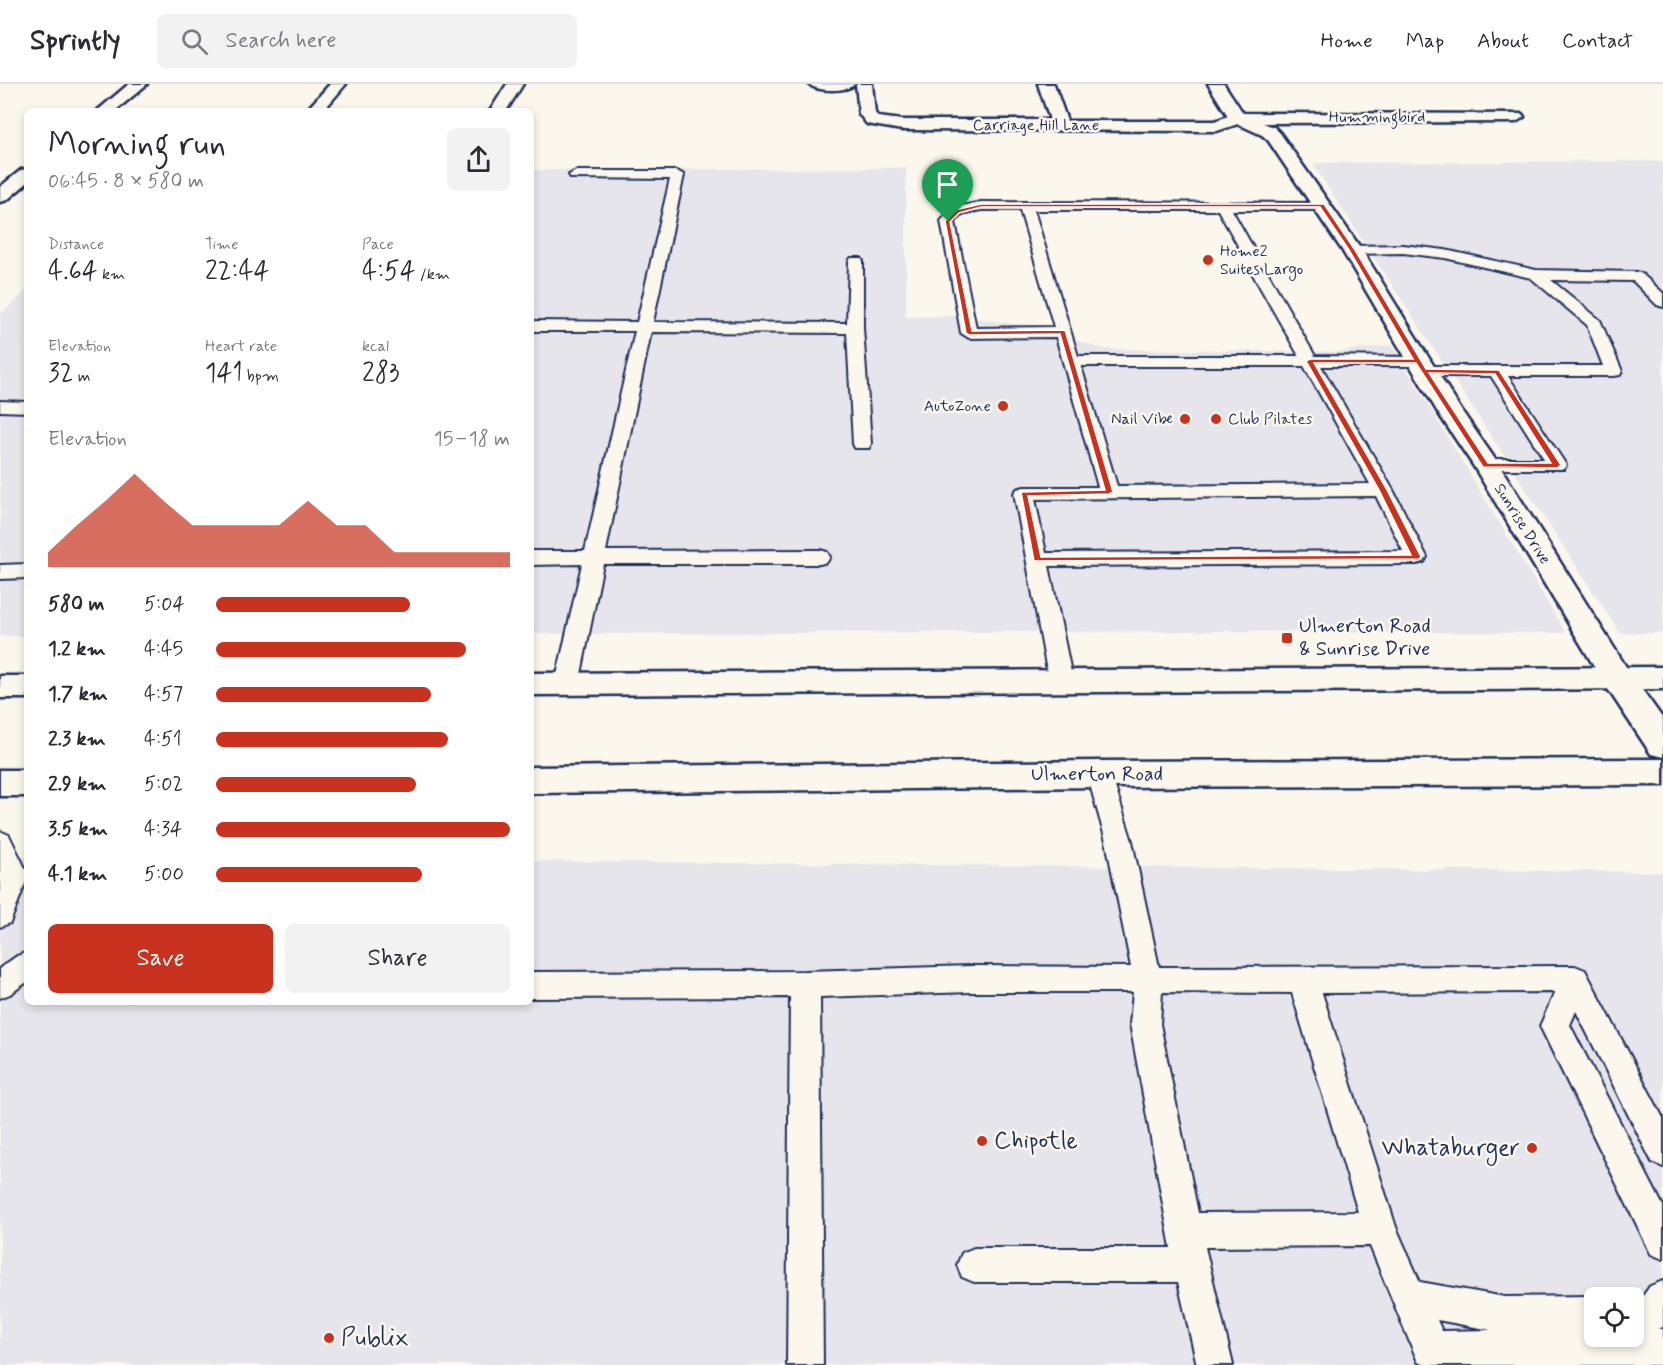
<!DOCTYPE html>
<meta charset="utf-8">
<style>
body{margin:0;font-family:Mynerve,sans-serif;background:#f2f2f3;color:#2b2b33;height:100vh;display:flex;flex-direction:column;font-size:22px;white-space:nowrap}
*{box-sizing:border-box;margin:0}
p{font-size:20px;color:#7c7c81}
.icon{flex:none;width:33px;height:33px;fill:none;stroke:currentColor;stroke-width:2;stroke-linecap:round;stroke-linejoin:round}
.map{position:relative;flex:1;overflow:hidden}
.side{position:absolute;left:24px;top:24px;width:510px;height:897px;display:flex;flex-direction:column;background:#fff;border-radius:9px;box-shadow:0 3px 9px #0003}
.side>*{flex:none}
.controls{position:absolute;left:1584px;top:1203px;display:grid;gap:12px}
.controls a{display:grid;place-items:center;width:60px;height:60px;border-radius:9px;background:#fff;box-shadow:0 3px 9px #0003;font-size:30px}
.pin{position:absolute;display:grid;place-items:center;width:51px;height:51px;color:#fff;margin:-62px -26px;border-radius:50% 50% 50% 0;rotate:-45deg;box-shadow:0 0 6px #0007}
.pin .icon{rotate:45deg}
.round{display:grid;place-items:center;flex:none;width:63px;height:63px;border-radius:9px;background:#f2f2f3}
.head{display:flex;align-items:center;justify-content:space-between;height:102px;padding:0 24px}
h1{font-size:33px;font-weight:600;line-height:45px}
.stats{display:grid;grid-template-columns:repeat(3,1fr);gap:9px;height:102px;padding:6px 24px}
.stats div{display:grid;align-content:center}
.stats b{font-size:26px;font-weight:600}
.stats small{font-size:16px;font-weight:400}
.stats p{font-size:16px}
.chart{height:168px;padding:12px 24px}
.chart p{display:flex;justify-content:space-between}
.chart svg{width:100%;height:108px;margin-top:6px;fill:#c8321e;opacity:.7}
.cta{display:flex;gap:12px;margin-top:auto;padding:12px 24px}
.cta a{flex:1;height:69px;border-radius:9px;background:#c8321e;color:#fff;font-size:24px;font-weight:600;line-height:69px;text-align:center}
.cta a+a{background:#f2f2f3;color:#2b2b33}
ul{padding:0 24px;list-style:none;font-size:20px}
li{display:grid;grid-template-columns:96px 72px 1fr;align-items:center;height:45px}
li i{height:15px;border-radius:8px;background:#c8321e}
header{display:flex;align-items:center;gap:36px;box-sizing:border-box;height:84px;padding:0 30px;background:#fff;border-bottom:2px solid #e1e1e2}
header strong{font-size:28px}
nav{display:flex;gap:33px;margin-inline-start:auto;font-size:21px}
.search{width:420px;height:54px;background:#f2f2f3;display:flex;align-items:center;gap:15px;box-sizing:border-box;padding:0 21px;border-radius:9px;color:#7c7c81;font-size:22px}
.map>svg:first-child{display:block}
.built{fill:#e7e5ec;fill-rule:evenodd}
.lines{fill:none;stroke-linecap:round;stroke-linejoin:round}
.service-casing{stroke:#1b2f5e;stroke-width:4}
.minor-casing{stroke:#1b2f5e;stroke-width:5}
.primary-casing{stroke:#1b2f5e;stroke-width:5}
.service{fill:#fbf7ec;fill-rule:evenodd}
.minor{fill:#fbf7ec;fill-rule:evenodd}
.primary{fill:#fbf7ec;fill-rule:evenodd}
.route{fill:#c8321e;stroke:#fff;stroke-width:1.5;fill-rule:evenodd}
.poi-dot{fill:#c8321e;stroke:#fbf7ec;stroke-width:2}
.labels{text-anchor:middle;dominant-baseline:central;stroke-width:5;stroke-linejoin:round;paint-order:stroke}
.far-street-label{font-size:16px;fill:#1b2f5e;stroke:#fbf7ec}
.far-poi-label{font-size:16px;fill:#1b2f5e;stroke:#fbf7ec;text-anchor:start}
.poi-label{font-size:20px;fill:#1b2f5e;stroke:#fbf7ec;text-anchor:start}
.street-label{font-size:20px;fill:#1b2f5e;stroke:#fbf7ec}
.near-poi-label{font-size:24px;fill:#1b2f5e;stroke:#fbf7ec;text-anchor:start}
</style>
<header>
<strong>Sprintly</strong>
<div class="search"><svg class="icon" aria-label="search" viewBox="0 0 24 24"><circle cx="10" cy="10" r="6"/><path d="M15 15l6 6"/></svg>Search here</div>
<nav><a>Home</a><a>Map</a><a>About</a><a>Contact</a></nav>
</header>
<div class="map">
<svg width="1663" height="1281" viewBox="0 0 1663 1281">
<rect width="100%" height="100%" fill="#fbf7ec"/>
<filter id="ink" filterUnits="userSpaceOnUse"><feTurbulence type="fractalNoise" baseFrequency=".0167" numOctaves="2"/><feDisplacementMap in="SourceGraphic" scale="12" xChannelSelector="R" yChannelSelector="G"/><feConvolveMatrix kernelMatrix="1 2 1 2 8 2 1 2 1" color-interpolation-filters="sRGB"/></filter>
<g filter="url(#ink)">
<path class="built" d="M1663,77V549H1620L1312,79Z
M906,84V233L951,232L990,236L1031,243L1105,265L1338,268L1392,261L1566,549L1227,547L531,550V86Z
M27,206V552H0V231Z
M0,773H27V918H531V777L1663,788V1281H0ZM1594,1214H1634V1252H1594Z"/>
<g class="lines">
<g class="service-casing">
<path id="service" d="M576,87H677L684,91L653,238L847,239L849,177L851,174H861L863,177V244L871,360L869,364H855L853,360L847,249L651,248L606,467L820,466L827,468L830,473L827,478L820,480H603L579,600L575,606L567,608L559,606L555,600L582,480L531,481V467H585L635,247H531V237L637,238L670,95L571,94L569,91Z
M981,118L1327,119L1329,122L1327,125L1322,126H1232L1255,167L1248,171L1241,167L1218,126H1034L1078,272H1299L1252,189L1260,184L1268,189L1315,272L1424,273L1426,277L1418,282H1321L1393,406L1427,473L1424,478L1417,480L1049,482L1073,598L1069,604L1061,606L1053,604L1049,598L1014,409L1017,405L1024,403H1098L1056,253L969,254L961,249L941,137L952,124ZM981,126H1020L1054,243L976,244L955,138L962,130ZM1081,282H1304L1370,400L1117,402ZM1376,412L1403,467L1046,469L1035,415Z
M1403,161L1445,166L1536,186L1637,188L1642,190L1663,209V223L1657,221L1633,197L1551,196L1600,236L1622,287L1620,291L1614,292H1508L1566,381L1564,385H1479L1477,381L1479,377L1486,375H1544L1491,292H1424L1418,291L1416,287L1418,283L1424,282H1603L1587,241L1531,194L1445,174L1403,169L1352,170L1345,166L1352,162Z
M0,317L27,318V328L0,327Z
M27,480V494L0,495V481Z
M1099,680L1108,683L1111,690L1132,757L1159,883L1575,882L1585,886L1663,1034V1083L1652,1078L1576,927L1570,941L1663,1122V1175L1651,1170L1540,942L1555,908L1322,909L1396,1143L1420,1198L1505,1213L1594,1212L1597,1214H1594V1252H1634V1214H1631L1643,1212L1650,1202L1663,1197V1243L1658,1245H1663V1281H1426L1418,1278L1370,1162L1205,1163L1233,1281H1197L1178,1198H974L962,1193L957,1181L962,1169L974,1164H1171L1130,940L1133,908H971L820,913L823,1281H787L790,913L531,914V888L805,887L971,882L1131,883L1106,757L1087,690L1090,683ZM1162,908L1292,909L1358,1128L1198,1129L1160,940ZM1437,1236L1491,1246L1442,1247Z
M0,747L9,751L27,788V795L10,839L0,843Z
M27,868V898L10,910L0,914V884L17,872Z"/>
</g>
<g class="minor-casing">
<path id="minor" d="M129,0H147L115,27H97Z
M330,0H346L323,27H306Z
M507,0H523L506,27H490Z
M809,0H855C847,8 817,8 809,0Z
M856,0H872L875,29L878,33L902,36H1050L1038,0H1054L1067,37H1215L1228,32L1208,0H1224L1243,29L1522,30L1524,33L1516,38L1263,39L1274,43L1280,49L1362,166L1461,326L1499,381L1628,586L1663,635V673L1651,670L1606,602L1473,381L1437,327L1342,166L1268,56L1262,51L1238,40L1217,47L902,46L867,40L859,30Z
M27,85V99L7,116L0,118V103L21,86Z"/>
</g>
<g class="primary-casing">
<path id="primary" d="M1663,583V605L531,611V589Z
M0,592H27V614H0Z
M1663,675V701L1099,703L531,709V683L1099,677Z
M0,686H27V712H0Z"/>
</g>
<use href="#service" class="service"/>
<use href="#minor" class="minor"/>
<use href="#primary" class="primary"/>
</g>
</g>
<path class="route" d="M981,120H1324L1355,166L1426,285L1499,286L1561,381L1557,384L1483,383L1416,279H1314L1387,406L1421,473L1419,475L1034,477L1021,408L1105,406L1060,250L969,251L966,249L945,137L955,126ZM981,123H1320L1349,166L1413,275H1310L1306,277L1379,406L1411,471L1041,473L1028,412L1109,410L1113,408L1065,246L972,247L950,138L959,129ZM1429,289L1495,290L1551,379H1488Z"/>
<g class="poi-dot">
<circle cx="1208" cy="176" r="6"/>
<circle cx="1003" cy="322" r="6"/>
<circle cx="1185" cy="335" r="6"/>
<circle cx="1216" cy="335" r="6"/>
<rect x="1281" y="548" width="12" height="12" rx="3"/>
<circle cx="982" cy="1057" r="6"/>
<circle cx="1532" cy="1064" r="6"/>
<circle cx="329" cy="1254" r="6"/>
</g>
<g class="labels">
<g class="far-street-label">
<text x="1377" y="33">Hummingbird</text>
<text x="1036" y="41">Carriage Hill Lane</text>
<text transform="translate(1522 440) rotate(58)">Sunrise Drive</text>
</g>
<g class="far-poi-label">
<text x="1220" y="167">Home2<tspan x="1220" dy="18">Suites Largo</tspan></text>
<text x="991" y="322" text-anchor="end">AutoZone</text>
<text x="1173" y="335" text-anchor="end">Nail Vibe</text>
<text x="1228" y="335">Club Pilates</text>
</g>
<g class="poi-label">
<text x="1299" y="542">Ulmerton Road<tspan x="1299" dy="23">&amp; Sunrise Drive</tspan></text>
</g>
<g class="street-label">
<text x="1097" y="690">Ulmerton Road</text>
</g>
<g class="near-poi-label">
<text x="994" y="1057">Chipotle</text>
<text x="1520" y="1064" text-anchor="end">Whataburger</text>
<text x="341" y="1254">Publix</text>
</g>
</g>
</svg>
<div class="controls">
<a><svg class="icon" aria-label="locate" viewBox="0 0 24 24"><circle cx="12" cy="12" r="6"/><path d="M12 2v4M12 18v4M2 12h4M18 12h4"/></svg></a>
</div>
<div class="pin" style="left:948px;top:137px;background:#1e9e55"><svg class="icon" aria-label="arrive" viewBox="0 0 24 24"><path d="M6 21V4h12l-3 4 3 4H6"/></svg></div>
<section class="side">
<div class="head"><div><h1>Morning run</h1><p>06:45 · 8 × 580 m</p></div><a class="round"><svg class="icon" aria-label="share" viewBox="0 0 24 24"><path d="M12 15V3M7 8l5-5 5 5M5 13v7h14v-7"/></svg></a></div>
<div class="stats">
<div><p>Distance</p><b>4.64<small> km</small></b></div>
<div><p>Time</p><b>22:44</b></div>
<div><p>Pace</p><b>4:54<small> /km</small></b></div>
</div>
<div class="stats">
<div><p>Elevation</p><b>32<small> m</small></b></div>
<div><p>Heart rate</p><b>141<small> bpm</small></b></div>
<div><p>kcal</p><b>283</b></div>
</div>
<div class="chart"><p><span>Elevation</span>15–18 m</p>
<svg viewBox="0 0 160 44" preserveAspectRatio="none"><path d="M0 44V38L10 27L20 17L30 6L40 17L50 27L60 27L70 27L80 27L90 17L100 27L110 27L120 38L130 38L140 38L150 38L160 38V44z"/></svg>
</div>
<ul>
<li><b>580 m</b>5:04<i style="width:66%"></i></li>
<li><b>1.2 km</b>4:45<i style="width:85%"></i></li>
<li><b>1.7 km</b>4:57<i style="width:73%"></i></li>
<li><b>2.3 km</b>4:51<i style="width:79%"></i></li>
<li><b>2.9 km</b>5:02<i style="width:68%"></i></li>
<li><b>3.5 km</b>4:34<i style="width:100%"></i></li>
<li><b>4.1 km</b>5:00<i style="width:70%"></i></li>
</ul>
<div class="cta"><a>Save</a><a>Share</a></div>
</section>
</div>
